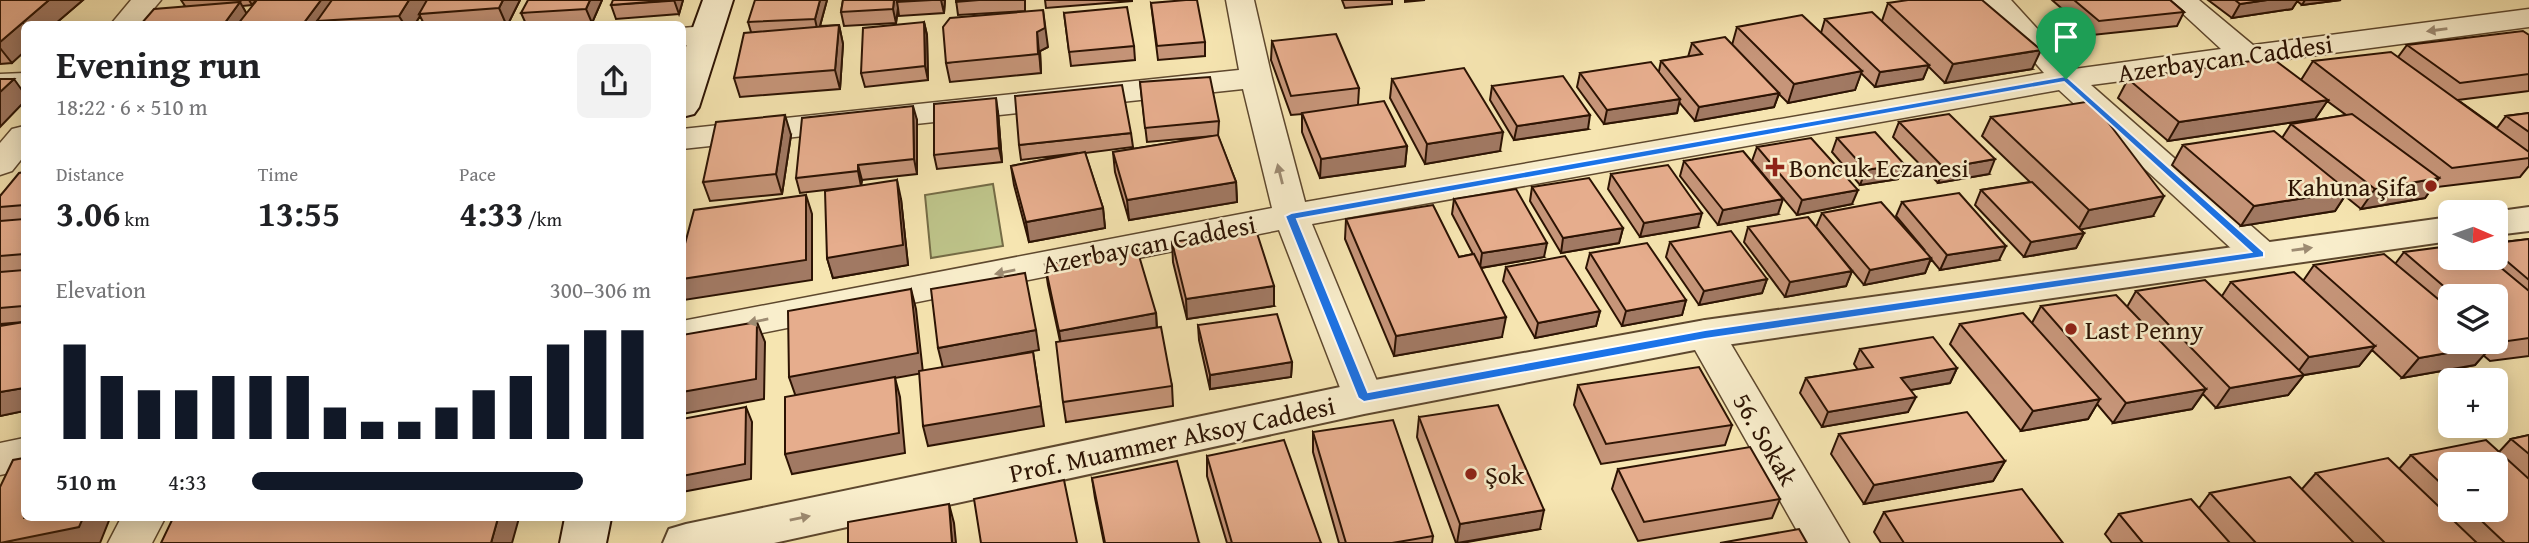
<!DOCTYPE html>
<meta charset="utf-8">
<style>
body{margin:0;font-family:"Gentium Book Plus",serif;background:#f2f2f2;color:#202124;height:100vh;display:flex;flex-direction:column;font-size:26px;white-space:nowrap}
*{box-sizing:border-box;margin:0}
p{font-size:23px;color:#757577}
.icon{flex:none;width:38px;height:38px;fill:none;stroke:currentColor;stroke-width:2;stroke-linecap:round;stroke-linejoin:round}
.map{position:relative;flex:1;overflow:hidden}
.drawer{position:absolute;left:21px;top:21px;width:665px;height:500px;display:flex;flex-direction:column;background:#fff;border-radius:10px;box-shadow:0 4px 18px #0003}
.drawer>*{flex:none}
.needle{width:46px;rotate:92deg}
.buttons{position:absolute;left:2438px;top:200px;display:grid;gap:14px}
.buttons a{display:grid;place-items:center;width:70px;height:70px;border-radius:10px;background:#fff;box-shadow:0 4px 18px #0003;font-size:35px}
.pin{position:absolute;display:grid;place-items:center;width:60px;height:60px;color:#fff;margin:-72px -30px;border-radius:50% 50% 50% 0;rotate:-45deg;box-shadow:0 0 7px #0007}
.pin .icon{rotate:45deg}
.round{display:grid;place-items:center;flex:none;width:74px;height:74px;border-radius:10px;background:#f2f2f2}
.overview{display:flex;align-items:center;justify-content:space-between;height:119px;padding:0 35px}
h1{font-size:38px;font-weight:700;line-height:52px}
.stats{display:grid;grid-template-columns:repeat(3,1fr);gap:10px;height:119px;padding:7px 35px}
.stats div{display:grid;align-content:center}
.stats b{font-size:35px;font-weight:700}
.stats small{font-size:19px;font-weight:400}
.stats p{font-size:19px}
.chart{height:196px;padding:14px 35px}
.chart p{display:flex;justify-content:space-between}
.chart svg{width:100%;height:126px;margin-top:7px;stroke:#111827;stroke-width:6}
ul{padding:0 35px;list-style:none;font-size:23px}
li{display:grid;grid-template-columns:112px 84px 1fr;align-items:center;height:52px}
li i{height:18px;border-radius:9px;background:#111827}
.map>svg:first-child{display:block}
.green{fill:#bec48a;stroke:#756c46;stroke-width:2}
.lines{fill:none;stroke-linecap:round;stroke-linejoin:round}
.minor-casing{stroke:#5e482e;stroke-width:3}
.tertiary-casing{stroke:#5e482e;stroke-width:4}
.secondary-casing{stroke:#2c1303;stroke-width:4}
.minor{fill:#f9eecc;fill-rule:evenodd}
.tertiary{fill:#f9eecc;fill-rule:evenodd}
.secondary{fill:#f9eecc;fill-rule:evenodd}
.wall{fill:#c69579;stroke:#2c1303;stroke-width:2;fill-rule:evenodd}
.shaded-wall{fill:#a17963;stroke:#2c1303;stroke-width:2}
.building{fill:#e6ad8d;stroke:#2c1303;stroke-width:2}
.oneway{fill:#9d8b72}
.route{fill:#1a73e8;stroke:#fff;stroke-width:2;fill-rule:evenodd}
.poi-dot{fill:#8f2418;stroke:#f9eecc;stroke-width:2.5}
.labels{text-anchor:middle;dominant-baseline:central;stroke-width:5;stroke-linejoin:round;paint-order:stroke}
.street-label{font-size:26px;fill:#2c1303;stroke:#f9eecc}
.poi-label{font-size:26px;fill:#2c1303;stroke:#f9eecc;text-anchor:start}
</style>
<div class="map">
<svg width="2529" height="543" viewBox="0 0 2529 543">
<rect width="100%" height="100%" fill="#f6e5b1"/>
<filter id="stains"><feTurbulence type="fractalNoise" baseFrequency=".00286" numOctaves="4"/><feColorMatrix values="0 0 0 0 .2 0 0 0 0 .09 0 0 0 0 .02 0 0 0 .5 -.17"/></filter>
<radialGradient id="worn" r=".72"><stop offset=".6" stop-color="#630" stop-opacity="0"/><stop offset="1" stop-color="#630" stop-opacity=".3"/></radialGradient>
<path class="green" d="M993,184L1003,246L931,258L925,195Z"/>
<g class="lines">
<g class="minor-casing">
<path id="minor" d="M131,0H161L141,24H111Z
M1226,0H1254L1272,78L1305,202L2044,73L1981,0H2011L2074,69L2221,49L2168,0H2199L2253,45L2529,9V27L2091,85L2273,245L2278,254L2273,263L2260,266L2247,263L2059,90L1312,224L1384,398L1378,409L1364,413L1350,409L1344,398L1279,230L682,349V321L1272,208L1243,89L682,149V129L1239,70Z
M705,26L716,29L720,35L716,41L682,46V28Z
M24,73V91L0,92V74Z
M24,126V156L12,171L0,175V143L12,129Z
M1705,320L1719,324L1849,543H1804L1686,334L1691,324Z
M24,438V470L0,475V443Z
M121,518H165L152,543H108Z"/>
</g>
<g class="tertiary-casing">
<path id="tertiary" d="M2529,207V231L2496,235V212H2493Z
M2450,217V241L1705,348L1364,414L774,543H663L669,529L686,524L1364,382L1705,320Z"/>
</g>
<g class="secondary-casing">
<path id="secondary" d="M703,0H733L699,107L694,114L682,117V58Z
M565,518H611L606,543H560Z"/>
</g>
<use href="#minor" class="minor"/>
<use href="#tertiary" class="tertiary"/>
<use href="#secondary" class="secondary"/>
</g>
<path class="wall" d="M0,0H83L55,24H24L12,63L0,64Z
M181,0H256L252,5L242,6L246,13L520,0L508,24H424L420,16L415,24H141L185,6Z
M602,0L592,23L563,24H526L521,13Z
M683,0L679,14L616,19L611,5Z
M827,0L820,26L839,25L843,44L840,89L740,97L734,78L751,32L748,22Z
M843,0H945L944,13L899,16L898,8L896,23L844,26L841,12Z
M956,0H1025V11L958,15Z
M1045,0H1132V1L1046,8Z
M1342,0H1392V4L1345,8Z
M1405,0H1425L1405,2Z
M2052,0H2170L2184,12L2177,26L2092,35Z
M2208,0H2341L2302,5L2297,1L2292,9L2232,18Z
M1151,3L1205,42V56L1158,60Z
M1888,3L2032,69L1945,83L1928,66L1923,79L1875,87L1861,73L1855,90L1788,103L1779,94L1774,107L1695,121L1679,102L1677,113L1604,124L1577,87L1580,73L1659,71L1661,61L1688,57L1692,43L1732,45L1737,27L1821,33L1825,19L1882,21Z
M1064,13L1134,46L1135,60L1071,66Z
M924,22L927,35L928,80L865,87L861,73Z
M2529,35V91L2458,100L2497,128L2506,116L2529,113V166L2520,177L2437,187L2434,185L2425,198L2361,209L2345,196L2335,211L2241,226L2172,165L2183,145L2282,138L2291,124L2346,115L2327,101L2315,119L2168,141L2118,98L2128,79L2301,80L2313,61L2398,57L2407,45Z
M1272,41L1359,88L1358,105L1407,146L1405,166L1320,178L1302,132V114L1291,115L1271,60Z
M1048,47L1040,51L1041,73L950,82L946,63Z
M1392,79L1500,151L1425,164L1390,98Z
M1140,82L1219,121L1218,136L1236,182L1237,202L1129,220L1115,172L1113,152L1214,136L1147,142Z
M1492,86L1588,129L1514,140L1490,100Z
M998,112L1002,162L937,169L934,155Z
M1991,117L2153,216L2080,229L2084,233L2076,248L2024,257L1975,205L1981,190L2030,182L1982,136Z
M917,120V174L862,180L861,185L901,199L908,265L833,278L827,258L851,187L800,193L796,178Z
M1899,122L1989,174L1938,183L1893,137Z
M1131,133L1133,147L1085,153L1103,208L1105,228L1029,242L1014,185L1011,166L1078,153L1021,160L1019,145Z
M791,135L782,194L710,201L703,182Z
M1837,138L1904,164L1898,179L1860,185L1832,152Z
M1757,147L1852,204L1797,215L1752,161Z
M1684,161L1778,214L1718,225L1680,176Z
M24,172V411L0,416V326L24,322L0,324V196Z
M1611,174L1698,227L1640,237L1608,189Z
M1532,187L1623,228L1619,243L1561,253L1530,201Z
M1454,199L1544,257L1481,268L1502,337L1394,356L1345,239L1346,219L1459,257L1473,254L1452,214Z
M1902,202L1999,260L1940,270L1931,259L1925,273L1864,285L1816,227L1822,213L1923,248L1896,216Z
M1748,227L1852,271L1846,286L1785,297L1744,242Z
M2529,239V356L2490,361L2483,355L2475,365L2402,378L2372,350L2359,366L2304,375L2288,395L2216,408L2203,394L2192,409L2113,423L2097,404L2088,419L2021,431L1950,344L1960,324L2032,323L2041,306L2127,307L2136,291L2222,296L2231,282L2303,281L2314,265L2395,264L2404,252L2450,257H2496V243ZM2450,296H2496V341H2450Z
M1172,242L1274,306L1187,319L1173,262Z
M1670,242L1767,279L1762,293L1699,305L1666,257Z
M1590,253L1686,300L1682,315L1622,326L1586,268Z
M1045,265L1156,313L1157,328L1172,386L1173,406L1066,422L1063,402L1060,341L1048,285Z
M1506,267L1600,311L1596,326L1535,338L1503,281Z
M1198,325L1292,362L1291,377L1210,389L1199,340Z
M1860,349L1957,368L1950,383L1910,390L1908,412L1822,427L1800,393L1806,378L1858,370L1854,364Z
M1578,385L1732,425L1725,445L1601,464L1574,405Z
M1419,417L1540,529L1462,543H1456L1417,437Z
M1313,432L1433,536L1432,543H1339L1313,452Z
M1839,434L2005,461L1993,481L1864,504L1831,454Z
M2529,435V543H2112L2105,534L2119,514L2199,508L2210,493L2302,489L2316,473L2399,469L2411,455L2499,452L2511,439ZM2450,464L2496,509H2450Z
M1207,456L1321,543H1227L1207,476Z
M1618,469L1780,499L1772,518L1638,541L1612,489Z
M1092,478L1199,543H1104L1095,498Z
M1884,512L2063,543H1881L1874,532Z"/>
<path class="shaded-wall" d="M49,0H83L55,24H24V52L12,63L0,48V42Z
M249,0H256L252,5Z
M321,0H338L317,21L319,24H303Z
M409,0H430L419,14L420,16L415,24H404L399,16Z
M503,0H520L508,24H506L499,8Z
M590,0H602L592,23L586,9Z
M674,0H683L679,14Z
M820,0H827L818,33L815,19Z
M894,0H899L897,2L898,8L896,23L893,9Z
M941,0H945L944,13Z
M2267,0H2298L2292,9L2232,18L2240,4Z
M2305,0H2341L2302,5Z
M240,2L248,16L242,24H224Z
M1043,10L1048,47L1040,51L1041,73L1037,32Z
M924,22L927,35L928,80L925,66Z
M839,25L843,44L840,89L835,70Z
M2041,50L2032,69L1945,83L1953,64Z
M1929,65L1923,79L1875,87L1880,72Z
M1862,71L1855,90L1788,103L1794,84Z
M14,79L24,93V102L0,127V92Z
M1779,93L1774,107L1695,121L1699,107Z
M996,98L998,112L1002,162L999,148Z
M1680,99L1677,113L1604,124L1607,110Z
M2328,100L2315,119L2168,141L2179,122Z
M913,106L917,120V174L914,159Z
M785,115L791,135L782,194L776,174Z
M1590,115L1588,129L1514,140L1517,126Z
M1503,132L1500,151L1425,164L1427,144Z
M1407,146L1405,166L1320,178L1321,159Z
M1995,159L1989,174L1938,183L1944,168Z
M1904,164L1898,179L1860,185L1866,170Z
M858,165L862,180L861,186L858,171Z
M2439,178L2425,198L2361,209L2375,189Z
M897,180L901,199L908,265L833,278L827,258Z
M1236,182L1237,202L1129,220L1127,200Z
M1858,190L1852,204L1797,215L1802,200Z
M2348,191L2335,211L2241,226L2254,206Z
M806,195L812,214V280L684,300L682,296V279Z
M2164,196L2153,216L2078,230L2089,210Z
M1783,199L1778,214L1718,225L1723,210Z
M1103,208L1105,228L1029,242L1026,222Z
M1702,213L1698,227L1640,237L1644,223Z
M1623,228L1619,243L1561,253L1563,238Z
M2084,233L2076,248L2024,257L2031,242Z
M1547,243L1544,257L1480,268L1482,253Z
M2006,246L1999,260L1940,270L1947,255Z
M1931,258L1925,273L1864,285L1870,270Z
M1852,271L1846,286L1785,297L1790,282Z
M1767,279L1762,293L1699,305L1704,291Z
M1274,286V306L1187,319L1186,299Z
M911,289L916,309L923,373L895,378L900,397L905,453L792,474L785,454L796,397L789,377Z
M1686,300L1682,315L1622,326L1626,311Z
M1600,311L1596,326L1535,338L1538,323Z
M1156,313L1157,333L1062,351L1059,331Z
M1506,317L1502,337L1394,356L1396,336Z
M757,322L765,342L764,399L682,414V392Z
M1036,330L1039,350L943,368L938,348Z
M2493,345L2475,365L2402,378L2419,358Z
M2375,346L2359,366L2304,375L2288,395L2216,408L2230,388L2294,377L2309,357Z
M1033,352L1044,426L928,446L923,426Z
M1292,362L1291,377L1210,389V375Z
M1957,368L1950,383L1894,393L1901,378Z
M24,388V411L0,416V392Z
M2206,389L2192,409L2113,423L2126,403Z
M1916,397L1908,412L1822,427L1828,412Z
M2100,399L2088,419L2021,431L2033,411Z
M746,407L752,422L751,479L682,492V476Z
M2005,461L1993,481L1864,504L1874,485Z
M949,504L954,523L956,543H952Z
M1544,510L1540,529L1457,543L1460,524Z
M83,518H110L100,543H4Z
M498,518H519L512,543H491Z"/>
<path class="building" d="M0,0H49L0,42Z
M257,0H321L303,24H238Z
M332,0H409L399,16L317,21Z
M427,0H503L499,8L419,14Z
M528,0H590L586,9L521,13Z
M613,0H674L611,5Z
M755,0H820L815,19L748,22Z
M843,0H894L893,9L841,12Z
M897,0H932L897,2Z
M956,0H979L956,2Z
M1186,0H1197L1205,42L1157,46L1151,3Z
M1908,0H1982L2041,50L1953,64L1888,3Z
M2074,0H2170L2184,12L2099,21Z
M2235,0H2267L2240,4Z
M240,2L224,24H141L154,9Z
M1127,7L1134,46L1069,52L1064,13Z
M1043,10L1045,28L1037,32L1038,54L946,63L943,27L950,18Z
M1872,12L1929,65L1880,72L1825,19Z
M1802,15L1862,71L1794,84L1737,27Z
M924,22L925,66L861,73L863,28Z
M839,25L835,70L734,78L744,33Z
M2523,31L2529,35V74L2460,83L2407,45Z
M1336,34L1359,88L1291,96L1272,41Z
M1725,37L1779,93L1699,107L1661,61L1702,54L1692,43Z
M2391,52L2529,152V158L2452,168L2313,61Z
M2272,58L2328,100L2179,122L2128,79Z
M1651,62L1680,99L1607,110L1580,73Z
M1464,68L1503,132L1427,144L1392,79Z
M1563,76L1590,115L1517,126L1492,86Z
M1210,77L1219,121L1145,128L1140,82Z
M0,79H14L0,92Z
M1122,85L1131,133L1019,145L1015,96Z
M996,98L999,148L934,155V104Z
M1384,101L1407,146L1321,159L1302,113Z
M2092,101L2164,196L2089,210L1991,117Z
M913,106L914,159L858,165V171L796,178L802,118Z
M2529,113V132L2506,116Z
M1949,114L1995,159L1944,168L1899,122Z
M2352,114L2439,178L2375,189L2291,124Z
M785,115L776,174L703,182L716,122Z
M2274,131L2348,191L2254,206L2183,145Z
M1875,132L1904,164L1866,170L1837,138Z
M1218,135L1236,182L1127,200L1113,152Z
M1811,138L1858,190L1802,200L1757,147Z
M1743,151L1783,199L1723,210L1684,161Z
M1085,152L1103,208L1026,222L1011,166Z
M1668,165L1702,213L1644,223L1611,174Z
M24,172V205L0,207V196L19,173Z
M1589,178L1623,228L1563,238L1532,187Z
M897,180L903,245L827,258L825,191Z
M2032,182L2084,233L2031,242L1981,190Z
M1516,189L1547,243L1482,253L1454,199Z
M1959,193L2006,246L1947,255L1902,202Z
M806,195V260L682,279V255L694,210Z
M1881,202L1931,258L1870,270L1822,213Z
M1433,205L1459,257L1474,254L1506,317L1396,336L1346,219Z
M1808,217L1852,271L1790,282L1748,227Z
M24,219V254L0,256V221Z
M1256,230L1274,286L1186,299L1172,242Z
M1731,231L1767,279L1704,291L1670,242Z
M2529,239V280L2496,252V243Z
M1647,243L1686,300L1626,311L1590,253Z
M2450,246V257H2488L2529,291V338L2508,341L2496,331V296H2455L2404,252Z
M1137,249L1156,313L1059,331L1045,265Z
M2384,254L2450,309V341H2488L2493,345L2419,358L2314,265Z
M1565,256L1600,311L1538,323L1506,267Z
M24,270V304L23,306L0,308V272Z
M2294,272L2375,346L2309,357L2231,282Z
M1025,273L1036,330L938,348L931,289Z
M2205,280L2304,375L2230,388L2136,291Z
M911,289L918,353L789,377L788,311Z
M2116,295L2206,389L2126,403L2041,306Z
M2023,313L2100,399L2033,411L1960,324Z
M1277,314L1292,362L1210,375L1198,325Z
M24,322V388L0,392V326Z
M757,322L756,379L682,392V335Z
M1161,327L1172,386L1063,402L1056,342Z
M1933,337L1957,368L1901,378L1916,397L1828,412L1806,378L1873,367L1860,349Z
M1033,352L1041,406L923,426L919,371Z
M1699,367L1732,425L1606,444L1578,385Z
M895,377L899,433L785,454V397Z
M1498,405L1544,510L1460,524L1419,417Z
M746,407L745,464L682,476V419Z
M1967,412L2005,461L1874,485L1839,434Z
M1393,420L1433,536L1392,543H1346L1313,432Z
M2529,435V454L2511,439Z
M1284,440L1321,543H1232L1207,456Z
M2486,440L2529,479V543H2505L2469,509H2496V464H2450V492L2411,455Z
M1750,447L1780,499L1644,522L1618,469Z
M24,458V518H83L79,527L0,543V487L13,460Z
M2388,458L2477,543H2385L2316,473Z
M1177,461L1199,543H1105L1092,478Z
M2290,477L2354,543H2256L2210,493Z
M1064,480L1077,543H981L974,499Z
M2022,489L2063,543H1904L1884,512Z
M2191,499L2230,543H2143L2119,514Z
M949,504L952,543H848V522Z
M173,518H498L491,543H161Z
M1799,529L1807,543H1720Z"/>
<defs><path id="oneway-solid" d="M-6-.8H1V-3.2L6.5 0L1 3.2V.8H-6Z" transform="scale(1.75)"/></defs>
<g class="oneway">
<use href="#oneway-solid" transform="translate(2437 30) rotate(172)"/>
<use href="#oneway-solid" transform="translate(1280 174) rotate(-104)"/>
<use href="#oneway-solid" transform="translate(2302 249) rotate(-8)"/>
<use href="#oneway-solid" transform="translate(1005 272) rotate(169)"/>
<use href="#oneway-solid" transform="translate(758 321) rotate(169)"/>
<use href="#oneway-solid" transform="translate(800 518) rotate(-12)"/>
</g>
<path class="route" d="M2066,76L2264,252V257L1705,339L1364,402L1358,398L1285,216L1291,213ZM2064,82L2251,252L1705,330L1368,392L1297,219Z"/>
<g class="poi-dot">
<path d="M1771.5 156.5h7v7h7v7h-7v7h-7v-7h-7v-7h7z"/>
<circle cx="2431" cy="186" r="7"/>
<circle cx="2071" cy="329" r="7"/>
<circle cx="1471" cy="474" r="7"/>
</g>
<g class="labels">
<g class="street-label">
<text transform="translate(2225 58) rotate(-8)">Azerbaycan Caddesi</text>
<text transform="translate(1149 244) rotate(-11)">Azerbaycan Caddesi</text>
<text transform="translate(1172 439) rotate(-12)">Prof. Muammer Aksoy Caddesi</text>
<text transform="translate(1766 439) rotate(60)">56. Sokak</text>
</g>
<g class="poi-label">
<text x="1789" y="167">Boncuk Eczanesi</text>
<text x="2417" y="186" text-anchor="end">Kahuna Şifa</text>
<text x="2085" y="329">Last Penny</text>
<text x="1485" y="474">Şok</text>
</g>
</g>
<rect width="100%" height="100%" filter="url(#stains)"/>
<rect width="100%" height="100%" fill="url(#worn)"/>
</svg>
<div class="buttons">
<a><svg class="needle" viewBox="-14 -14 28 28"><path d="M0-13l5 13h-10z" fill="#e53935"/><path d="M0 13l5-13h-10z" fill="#757577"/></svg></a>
<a><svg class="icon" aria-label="layers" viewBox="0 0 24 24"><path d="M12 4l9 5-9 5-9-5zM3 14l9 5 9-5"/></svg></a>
<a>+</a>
<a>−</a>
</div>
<div class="pin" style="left:2066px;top:79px;background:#1e9e55"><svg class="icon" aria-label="arrive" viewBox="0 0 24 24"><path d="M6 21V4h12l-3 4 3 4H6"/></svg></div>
<section class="drawer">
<div class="overview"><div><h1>Evening run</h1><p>18:22 · 6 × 510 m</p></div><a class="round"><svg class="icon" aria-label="share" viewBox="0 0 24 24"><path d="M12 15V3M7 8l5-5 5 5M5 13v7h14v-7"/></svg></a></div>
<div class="stats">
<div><p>Distance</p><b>3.06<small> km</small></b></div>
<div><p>Time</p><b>13:55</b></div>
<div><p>Pace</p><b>4:33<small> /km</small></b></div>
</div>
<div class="chart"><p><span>Elevation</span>300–306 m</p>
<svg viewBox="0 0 160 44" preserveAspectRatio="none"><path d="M5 44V11M15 44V22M25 44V27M35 44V27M45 44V22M55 44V22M65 44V22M75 44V33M85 44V38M95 44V38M105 44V33M115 44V27M125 44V22M135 44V11M145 44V6M155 44V6"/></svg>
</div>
<ul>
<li><b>510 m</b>4:33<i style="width:83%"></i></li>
</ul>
</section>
</div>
